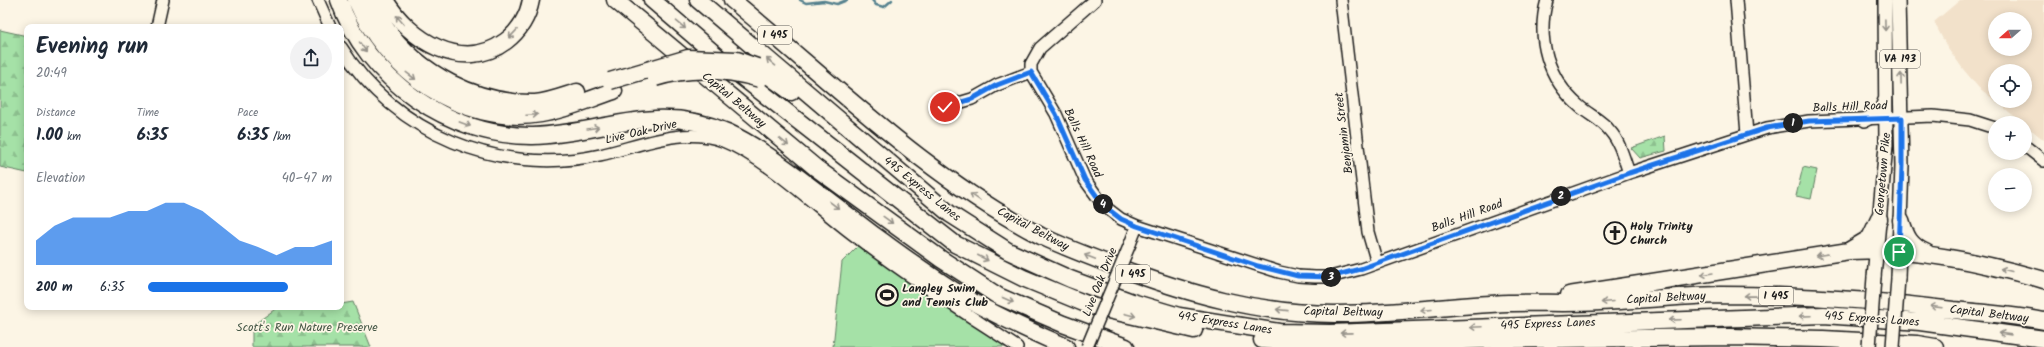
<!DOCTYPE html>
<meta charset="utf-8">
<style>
body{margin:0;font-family:Kalam,sans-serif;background:#f2f2f3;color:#1f2937;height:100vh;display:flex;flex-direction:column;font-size:15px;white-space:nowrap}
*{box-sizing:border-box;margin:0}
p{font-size:13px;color:#747a83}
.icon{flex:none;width:22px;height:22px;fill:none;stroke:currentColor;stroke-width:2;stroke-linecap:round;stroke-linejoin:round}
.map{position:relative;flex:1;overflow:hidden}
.details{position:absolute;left:24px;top:24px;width:320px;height:286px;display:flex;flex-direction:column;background:#fff;border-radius:8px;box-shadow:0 2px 10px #0003}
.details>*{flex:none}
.needle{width:26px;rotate:249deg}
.buttons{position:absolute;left:1988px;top:12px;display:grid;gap:8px}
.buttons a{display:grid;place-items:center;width:44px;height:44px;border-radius:50%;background:#fff;box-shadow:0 2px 10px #0003;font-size:20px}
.pin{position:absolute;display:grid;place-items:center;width:34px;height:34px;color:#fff;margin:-17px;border:2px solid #fff;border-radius:50%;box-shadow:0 1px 4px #0007}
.km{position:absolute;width:20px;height:20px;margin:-10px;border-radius:50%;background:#222;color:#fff;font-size:11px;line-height:20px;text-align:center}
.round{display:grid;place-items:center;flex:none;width:42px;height:42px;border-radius:21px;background:#f2f2f3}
.overview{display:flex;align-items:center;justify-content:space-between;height:68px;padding:0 12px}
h1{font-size:22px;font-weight:800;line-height:30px}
.stats{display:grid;grid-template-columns:repeat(3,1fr);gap:6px;height:68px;padding:4px 12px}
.stats div{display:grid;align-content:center}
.stats b{font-size:17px;font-weight:800}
.stats small{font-size:11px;font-weight:400}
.stats p{font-size:11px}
.chart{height:112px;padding:8px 12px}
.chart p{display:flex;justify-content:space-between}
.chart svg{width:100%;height:72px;margin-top:4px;fill:#1a73e8;opacity:.7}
ul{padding:0 12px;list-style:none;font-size:13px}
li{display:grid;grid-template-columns:64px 48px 1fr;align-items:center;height:30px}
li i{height:10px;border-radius:5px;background:#1a73e8}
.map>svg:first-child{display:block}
.built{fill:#f2e1ca;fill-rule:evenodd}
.forest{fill:url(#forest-firs);stroke:#607e62}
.pitch{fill:#a5e1a7;stroke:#607e62}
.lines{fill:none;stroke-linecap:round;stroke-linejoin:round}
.stream{stroke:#54818e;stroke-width:2.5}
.minor-casing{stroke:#1c1c1c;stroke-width:14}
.major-casing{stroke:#1c1c1c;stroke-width:16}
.highway-casing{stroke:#1c1c1c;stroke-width:19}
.minor{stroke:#fcf5e5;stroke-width:11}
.major{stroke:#fcf5e5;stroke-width:13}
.highway{stroke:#fcf5e5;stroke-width:16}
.minor-bridge-casing{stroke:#1c1c1c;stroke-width:14;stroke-linecap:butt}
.major-bridge-casing{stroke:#1c1c1c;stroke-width:16;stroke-linecap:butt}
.highway-bridge-casing{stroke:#1c1c1c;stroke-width:19;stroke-linecap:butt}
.minor-bridge{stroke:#fcf5e5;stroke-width:11}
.major-bridge{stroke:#fcf5e5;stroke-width:13}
.highway-bridge{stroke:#fcf5e5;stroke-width:16}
.oneway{stroke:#97938b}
.route-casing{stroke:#fff;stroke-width:8}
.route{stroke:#1a73e8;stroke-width:5}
.labels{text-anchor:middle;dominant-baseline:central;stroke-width:3.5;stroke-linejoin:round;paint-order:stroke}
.shield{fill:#fcf5e5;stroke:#5f5d58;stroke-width:1}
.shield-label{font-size:11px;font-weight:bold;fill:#1c1c1c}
.street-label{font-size:12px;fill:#1c1c1c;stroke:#fcf5e5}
.poi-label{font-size:12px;font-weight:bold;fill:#1c1c1c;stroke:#fcf5e5;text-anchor:start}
.park-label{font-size:12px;fill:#455746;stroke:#fcf5e5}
</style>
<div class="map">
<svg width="2044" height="347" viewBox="0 0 2044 347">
<defs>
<pattern id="forest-firs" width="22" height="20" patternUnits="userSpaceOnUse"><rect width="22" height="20" fill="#a5e1a7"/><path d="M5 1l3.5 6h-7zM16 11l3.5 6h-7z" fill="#8dc08f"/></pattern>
</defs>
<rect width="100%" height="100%" fill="#fcf5e5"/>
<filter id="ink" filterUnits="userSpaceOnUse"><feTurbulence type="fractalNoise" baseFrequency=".025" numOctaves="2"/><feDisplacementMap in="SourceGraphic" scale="8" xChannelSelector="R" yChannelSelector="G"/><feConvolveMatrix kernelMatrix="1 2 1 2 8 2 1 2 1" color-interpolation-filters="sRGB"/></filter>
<g filter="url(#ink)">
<path class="built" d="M1960,0H2044V140L1978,87L1963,69L1946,45L1934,22ZM1995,19H2025V49H1995ZM1995,71H2025V101H1995Z"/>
<path class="forest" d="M0,30L27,36V173L0,167Z
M1665,136L1666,151L1640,158L1631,148Z
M353,302L371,347H252V326L278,307H341V304Z"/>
<path class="pitch" d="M1803,167L1817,170L1811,199L1796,196Z
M862,242L1009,347H833L842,262Z"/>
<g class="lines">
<path class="stream" d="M800,0L806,3L824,1L837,4L847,0
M872,0L876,5L884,7L892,0"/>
<g class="minor-casing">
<path id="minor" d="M318,0L330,27
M1095,0L1040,48L1031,64V72L1056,114L1085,180L1104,206L1121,219L1137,226L1279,272L1298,276L1315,277H1330L1361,269L1629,173L1767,128L1809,121L1933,116L1970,120L1995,128
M1341,0L1368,232L1377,263
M1547,0C1536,39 1548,79 1579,106C1589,115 1602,120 1610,131C1620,142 1624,159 1629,173
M1736,0L1747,134
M157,27L163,0
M341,47C395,134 500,177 600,155C640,146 683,126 723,141C766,158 813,204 851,233C904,274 961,310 1017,347
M945,107L972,99L997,85L1031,72
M2025,146L2044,161
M1130,244L1137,226"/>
</g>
<g class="major-casing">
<path id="major" d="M1865,120L1880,112L1885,100
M1874,277L1886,145L1885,0
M1898,278L1902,166L1898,0"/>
</g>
<g class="highway-casing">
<path id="highway" d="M339,0C366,79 450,137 533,136C605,134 654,101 727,132C753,144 776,161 799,178C824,197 849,216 874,235C906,258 939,283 973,302C1003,319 1035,333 1066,347
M356,0C385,70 462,127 541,114C566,110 590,99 614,91
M371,0C375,9 379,19 385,27C419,74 476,104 535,103C549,102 564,96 577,92
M385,0C409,40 462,74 506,41C519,31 528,16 531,0
M615,0L816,168L941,259L998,296L1063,324L1126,347
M652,0L737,73L955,244L1023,278L1091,306L1194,330
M698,0L950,214L1008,251L1070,279L1132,302L1179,316L1279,332L1330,333L1824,315L1920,322L2044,339
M732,0C831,81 927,177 1041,236C1064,247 1088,256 1112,265C1185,293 1261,315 1339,314C1396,314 1452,305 1508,303C1539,302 1570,304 1600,302C1640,300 1680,296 1720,295C1798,295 1876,300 1953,310C1983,313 2014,315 2044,321
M757,67L791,92
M1901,220C1906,237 1910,246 1927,253
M1850,250L1870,238L1879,219
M1569,295L1849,251C1915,248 1981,262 2044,280
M1262,340L1348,347
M1352,347L1480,340L1730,337L1823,339L1917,344L1935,347"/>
</g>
<use href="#minor" class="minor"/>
<use href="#major" class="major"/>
<use href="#highway" class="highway"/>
<g class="minor-bridge-casing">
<path id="minor-bridge" d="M1087,347L1130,244"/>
</g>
<g class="major-bridge-casing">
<path id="major-bridge" d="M1869,347L1874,277
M1893,347L1898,278"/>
</g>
<g class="highway-bridge-casing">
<path id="highway-bridge" d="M655,78C689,67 726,69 760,79
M610,81L688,58L737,60L757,67"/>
</g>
<use href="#minor-bridge" class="minor-bridge"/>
<use href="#major-bridge" class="major-bridge"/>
<use href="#highway-bridge" class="highway-bridge"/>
</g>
<defs><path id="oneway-shaft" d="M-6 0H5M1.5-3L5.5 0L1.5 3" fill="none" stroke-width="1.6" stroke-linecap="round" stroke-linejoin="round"/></defs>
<g class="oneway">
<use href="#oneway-shaft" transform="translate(400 20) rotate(-131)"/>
<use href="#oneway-shaft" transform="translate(681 25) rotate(40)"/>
<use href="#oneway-shaft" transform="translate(1885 25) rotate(89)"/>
<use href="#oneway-shaft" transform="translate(513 34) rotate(133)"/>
<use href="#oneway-shaft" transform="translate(363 47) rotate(54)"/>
<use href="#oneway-shaft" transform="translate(771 62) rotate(-140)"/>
<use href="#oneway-shaft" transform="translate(411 76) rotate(37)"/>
<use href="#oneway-shaft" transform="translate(1901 79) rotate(-91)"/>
<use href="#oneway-shaft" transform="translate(532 115) rotate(-3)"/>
<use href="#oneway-shaft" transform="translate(465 124) rotate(20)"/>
<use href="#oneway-shaft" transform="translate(593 128) rotate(-9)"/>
<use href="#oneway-shaft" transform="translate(784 142) rotate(40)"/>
<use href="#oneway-shaft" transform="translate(975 197) rotate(-146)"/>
<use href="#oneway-shaft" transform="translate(834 205) rotate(37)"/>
<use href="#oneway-shaft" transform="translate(888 220) rotate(36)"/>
<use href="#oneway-shaft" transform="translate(1822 255) rotate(171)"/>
<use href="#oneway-shaft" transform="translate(1090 257) rotate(-159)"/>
<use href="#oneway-shaft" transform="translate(983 258) rotate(27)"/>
<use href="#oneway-shaft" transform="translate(2006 270) rotate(-166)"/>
<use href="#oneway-shaft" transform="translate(1707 274) rotate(171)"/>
<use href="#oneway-shaft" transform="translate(1750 296) rotate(-179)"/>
<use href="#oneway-shaft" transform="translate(1008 300) rotate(24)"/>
<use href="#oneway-shaft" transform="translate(1607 302) rotate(175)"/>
<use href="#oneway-shaft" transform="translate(1936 307) rotate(-173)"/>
<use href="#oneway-shaft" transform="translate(1282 310) rotate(-174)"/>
<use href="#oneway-shaft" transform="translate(1426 310) rotate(175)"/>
<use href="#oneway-shaft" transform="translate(1130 315) rotate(14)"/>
<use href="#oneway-shaft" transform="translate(1805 316) rotate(178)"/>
<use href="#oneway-shaft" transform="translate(1675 320) rotate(178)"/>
<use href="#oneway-shaft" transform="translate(1476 327) rotate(177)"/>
<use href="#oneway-shaft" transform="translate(1346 333) rotate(179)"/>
<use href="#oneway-shaft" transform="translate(2005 334) rotate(-172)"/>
</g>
</g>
<g class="lines" filter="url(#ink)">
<g class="route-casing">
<path id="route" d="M945,107L972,99L997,85L1031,72L1056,114L1085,180L1104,206L1121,219L1137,226L1258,266L1298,276L1330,277L1360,269L1629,173L1767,128L1809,121L1902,118V166L1899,252"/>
</g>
<use href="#route" class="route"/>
</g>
<defs>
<g id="church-ring" transform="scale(1.15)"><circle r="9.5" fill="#fcf5e5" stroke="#1c1c1c" stroke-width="1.5"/><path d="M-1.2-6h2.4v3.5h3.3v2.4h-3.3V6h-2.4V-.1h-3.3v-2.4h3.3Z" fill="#1c1c1c"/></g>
<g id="stadium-ring" transform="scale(1.15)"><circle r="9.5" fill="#fcf5e5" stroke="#1c1c1c" stroke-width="1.5"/><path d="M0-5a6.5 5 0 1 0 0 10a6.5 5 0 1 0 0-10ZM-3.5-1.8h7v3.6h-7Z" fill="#1c1c1c"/></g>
</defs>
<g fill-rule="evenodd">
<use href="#church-ring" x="1615" y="233"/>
<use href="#stadium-ring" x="887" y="295"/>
</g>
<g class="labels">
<g class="shield">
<rect x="758" y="26" width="34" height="18" rx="3"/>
<rect x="1880" y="50" width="40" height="18" rx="3"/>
<rect x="1116" y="265" width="34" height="18" rx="3"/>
<rect x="1759" y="287" width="34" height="18" rx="3"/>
</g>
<g class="shield-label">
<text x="775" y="35">I 495</text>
<text x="1900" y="59">VA 193</text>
<text x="1133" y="274">I 495</text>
<text x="1776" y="296">I 495</text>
</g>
<g class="street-label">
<text transform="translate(734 100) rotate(40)">Capital Beltway</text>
<text transform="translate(1850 107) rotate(-2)">Balls Hill Road</text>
<text transform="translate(641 132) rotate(-13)">Live Oak Drive</text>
<text transform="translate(1344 133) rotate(-97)">Benjamin Street</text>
<text transform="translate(1083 143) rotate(65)">Balls Hill Road</text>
<text transform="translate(1883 174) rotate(-85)">Georgetown Pike</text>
<text transform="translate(922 189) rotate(39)">495 Express Lanes</text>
<text transform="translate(1467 216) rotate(-20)">Balls Hill Road</text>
<text transform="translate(1033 229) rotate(28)">Capital Beltway</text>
<text transform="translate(1100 282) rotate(-68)">Live Oak Drive</text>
<text transform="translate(1666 298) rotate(-3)">Capital Beltway</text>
<text transform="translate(1343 312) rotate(1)">Capital Beltway</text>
<text transform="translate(1989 314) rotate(7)">Capital Beltway</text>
<text transform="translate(1872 319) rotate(4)">495 Express Lanes</text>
<text transform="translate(1225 323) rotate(9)">495 Express Lanes</text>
<text transform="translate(1548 324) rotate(-2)">495 Express Lanes</text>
</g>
<g class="poi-label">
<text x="1630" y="226">Holy Trinity<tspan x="1630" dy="14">Church</tspan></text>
<text x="902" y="288">Langley Swim<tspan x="902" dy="14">and Tennis Club</tspan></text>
</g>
<g class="park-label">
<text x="307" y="327">Scott's Run Nature Preserve</text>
</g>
</g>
</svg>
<div class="buttons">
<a><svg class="needle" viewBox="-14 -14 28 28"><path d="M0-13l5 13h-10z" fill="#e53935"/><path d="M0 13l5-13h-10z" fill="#747a83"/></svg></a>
<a><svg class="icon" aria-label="locate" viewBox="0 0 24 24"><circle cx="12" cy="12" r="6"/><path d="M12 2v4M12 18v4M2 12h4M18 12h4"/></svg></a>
<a>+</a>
<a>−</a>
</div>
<div class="pin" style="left:1899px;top:252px;background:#1e9e55"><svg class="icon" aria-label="arrive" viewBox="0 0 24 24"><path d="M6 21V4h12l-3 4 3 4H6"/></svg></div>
<div class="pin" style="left:945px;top:107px;background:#d93025"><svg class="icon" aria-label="check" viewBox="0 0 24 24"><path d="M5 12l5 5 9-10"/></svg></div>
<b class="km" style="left:1793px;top:123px">1</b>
<b class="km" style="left:1561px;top:196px">2</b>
<b class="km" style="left:1331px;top:277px">3</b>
<b class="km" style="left:1103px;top:204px">4</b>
<section class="details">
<div class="overview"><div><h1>Evening run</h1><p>20:49</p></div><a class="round"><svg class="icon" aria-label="share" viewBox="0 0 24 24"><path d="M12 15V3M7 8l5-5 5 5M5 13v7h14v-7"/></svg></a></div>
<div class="stats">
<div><p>Distance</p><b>1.00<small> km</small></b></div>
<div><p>Time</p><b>6:35</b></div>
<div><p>Pace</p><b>6:35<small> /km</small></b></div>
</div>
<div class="chart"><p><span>Elevation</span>40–47 m</p>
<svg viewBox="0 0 160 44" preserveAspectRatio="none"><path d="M0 44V29L10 20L20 15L30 15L40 15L50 11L60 11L70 6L80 6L90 11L100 20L110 29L120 33L130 38L140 33L150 33L160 29V44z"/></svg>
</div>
<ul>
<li><b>200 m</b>6:35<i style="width:76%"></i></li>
</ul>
</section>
</div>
